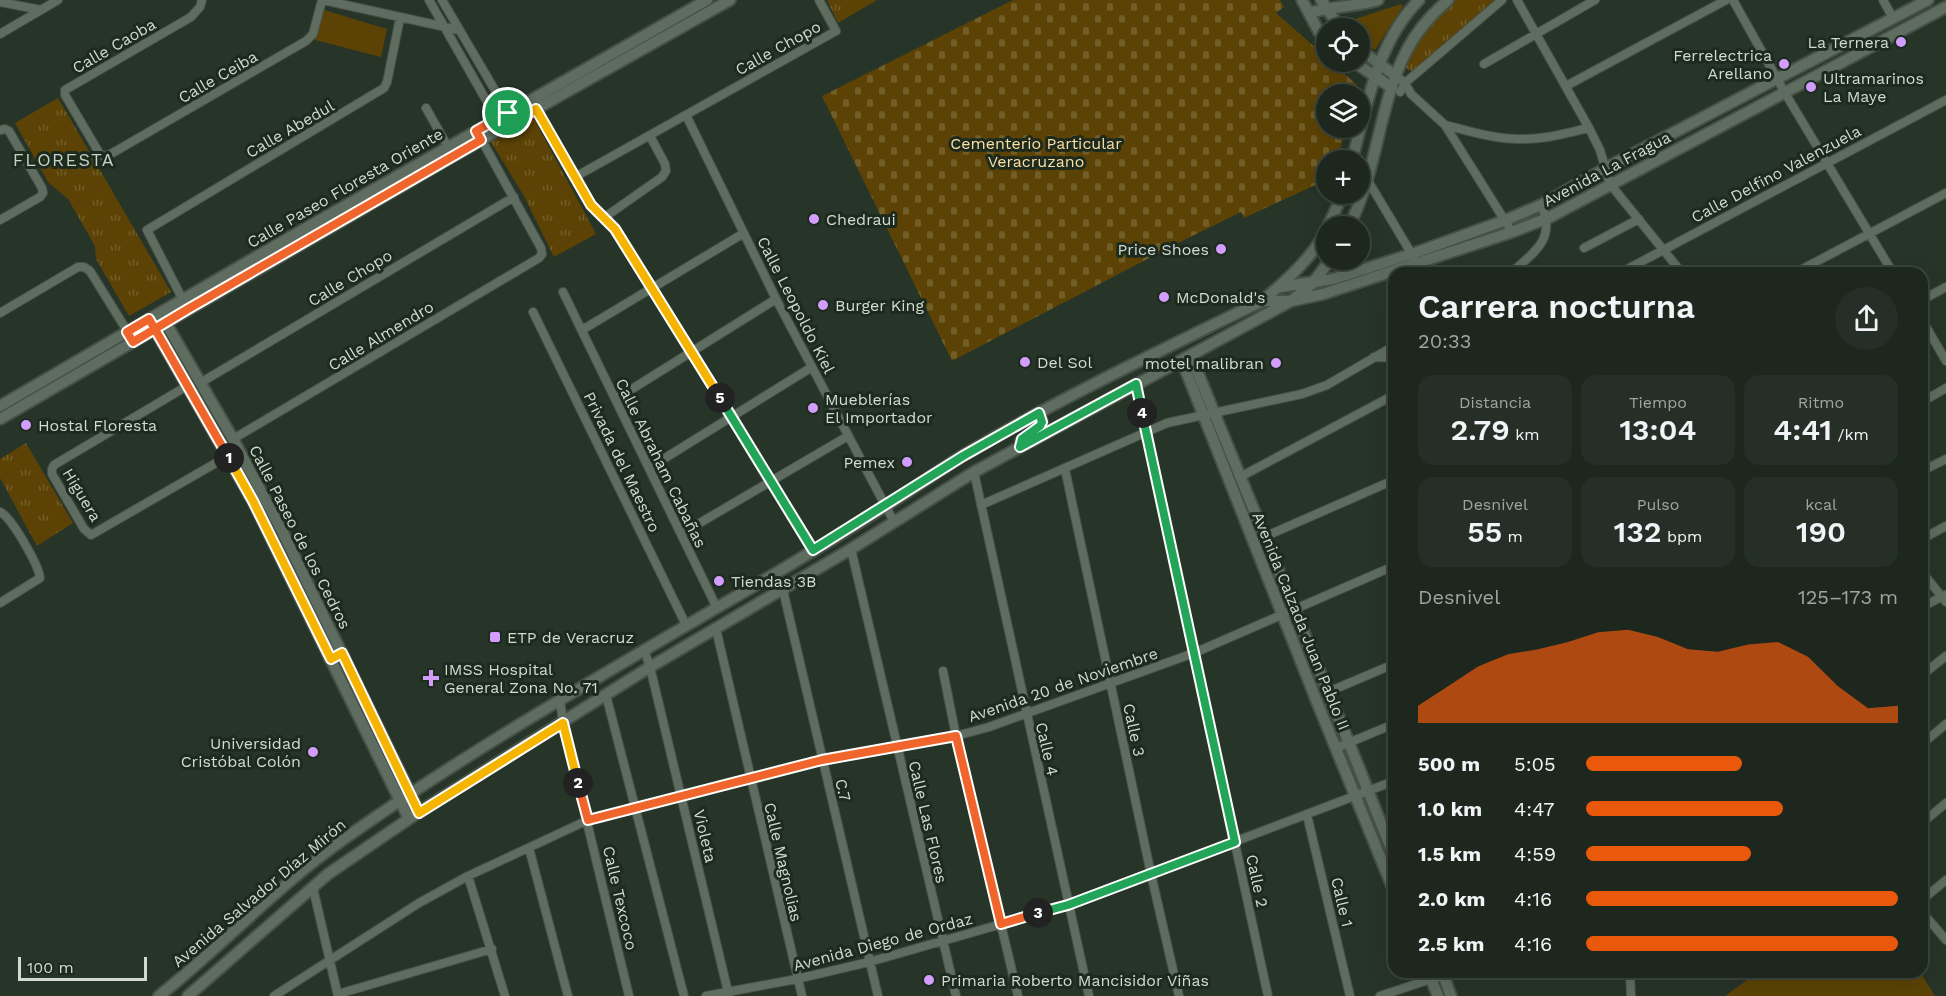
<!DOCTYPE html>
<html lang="es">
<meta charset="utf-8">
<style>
body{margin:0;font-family:"Work Sans",sans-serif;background:#252f27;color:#f1f3f6;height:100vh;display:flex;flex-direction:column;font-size:22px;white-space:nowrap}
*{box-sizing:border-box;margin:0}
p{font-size:20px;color:#a0a5a4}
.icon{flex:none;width:33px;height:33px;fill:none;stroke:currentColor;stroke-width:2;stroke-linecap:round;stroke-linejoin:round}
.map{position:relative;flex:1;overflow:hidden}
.panel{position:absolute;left:1388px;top:267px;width:540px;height:711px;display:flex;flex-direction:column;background:#1d271e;border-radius:18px;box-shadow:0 6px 24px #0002,0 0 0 2px #3b443c}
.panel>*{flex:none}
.controls{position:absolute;left:1316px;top:18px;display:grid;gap:12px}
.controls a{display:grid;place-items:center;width:54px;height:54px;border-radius:50%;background:#1d271e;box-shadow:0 6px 24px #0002,0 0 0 2px #3b443c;font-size:30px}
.scale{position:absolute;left:18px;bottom:15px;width:129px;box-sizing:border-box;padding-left:6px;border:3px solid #d2dad2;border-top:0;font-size:16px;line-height:21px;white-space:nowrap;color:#d2dad2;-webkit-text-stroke:4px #1d2a1e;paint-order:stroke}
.pin{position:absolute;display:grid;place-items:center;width:51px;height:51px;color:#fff;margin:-26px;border:3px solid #fff;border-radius:50%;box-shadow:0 2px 6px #0007}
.km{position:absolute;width:30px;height:30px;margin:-15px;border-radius:50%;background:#222;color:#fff;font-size:16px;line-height:30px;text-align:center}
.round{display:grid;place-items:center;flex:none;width:63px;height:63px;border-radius:32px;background:#252f27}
.headline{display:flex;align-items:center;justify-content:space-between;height:102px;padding:0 30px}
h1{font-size:33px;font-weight:600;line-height:45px}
.figures{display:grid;grid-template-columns:repeat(3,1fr);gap:9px;height:102px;padding:6px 30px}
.figures div{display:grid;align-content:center;border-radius:15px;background:#252f27;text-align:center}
.figures b{font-size:30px;font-weight:600}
.figures small{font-size:16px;font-weight:400}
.figures p{font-size:16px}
.chart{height:168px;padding:12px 30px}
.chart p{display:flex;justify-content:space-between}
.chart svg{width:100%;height:108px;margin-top:6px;fill:#ea580c;opacity:.7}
ul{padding:0 30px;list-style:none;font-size:20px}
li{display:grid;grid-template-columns:96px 72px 1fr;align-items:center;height:45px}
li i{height:15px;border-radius:8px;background:#ea580c}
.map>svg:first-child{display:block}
.green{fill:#5c4305}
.cemetery{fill:url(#cemetery-stones)}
.park{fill:url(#park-tufts)}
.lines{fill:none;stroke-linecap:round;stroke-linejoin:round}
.street-casing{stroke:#465047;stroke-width:10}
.secondary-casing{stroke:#465047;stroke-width:14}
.street{stroke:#5f6d60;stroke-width:8}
.secondary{stroke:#5f6d60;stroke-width:10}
.split-1-casing{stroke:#fff;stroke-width:12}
.split-2-casing{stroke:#fff;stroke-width:12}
.split-3-casing{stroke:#fff;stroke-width:12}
.split-4-casing{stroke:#fff;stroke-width:12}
.split-5-casing{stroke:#fff;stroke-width:12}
.split-6-casing{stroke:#fff;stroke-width:12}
.split-1{stroke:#f0652b;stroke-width:8}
.split-2{stroke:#f5b400;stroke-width:8}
.split-3{stroke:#f0652b;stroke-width:8}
.split-4{stroke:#22a559;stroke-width:8}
.split-5{stroke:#22a559;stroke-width:8}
.split-6{stroke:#f5b400;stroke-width:8}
.poi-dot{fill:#d29dfd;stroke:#1d2a1e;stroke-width:2}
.labels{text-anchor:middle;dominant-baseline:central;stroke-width:6;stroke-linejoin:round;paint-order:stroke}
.poi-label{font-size:16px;fill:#d2dad2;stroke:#1d2a1e;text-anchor:start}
.street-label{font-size:16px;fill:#d2dad2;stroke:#1d2a1e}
.park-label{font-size:16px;fill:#fedfa2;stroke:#1d2a1e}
.neighbourhood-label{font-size:18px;letter-spacing:1.5px;fill:#c4d4c6;stroke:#1d2a1e}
</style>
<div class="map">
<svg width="1946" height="996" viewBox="0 0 1946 996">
<defs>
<pattern id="cemetery-stones" width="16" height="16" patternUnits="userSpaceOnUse" patternTransform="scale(1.5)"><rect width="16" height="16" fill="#5c4305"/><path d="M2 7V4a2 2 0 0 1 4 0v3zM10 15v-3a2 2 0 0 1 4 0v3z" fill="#725e29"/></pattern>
<pattern id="park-tufts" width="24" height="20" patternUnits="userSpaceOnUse" patternTransform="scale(1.5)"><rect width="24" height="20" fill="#5c4305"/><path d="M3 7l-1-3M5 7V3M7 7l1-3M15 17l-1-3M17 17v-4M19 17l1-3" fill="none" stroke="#725e29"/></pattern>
</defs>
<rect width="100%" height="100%" fill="#273428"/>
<path class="green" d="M1401,4L1403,6L1375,50L1359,41V28H1352V20Z
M324,10L387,29L381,57L315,40Z
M1758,972H1920L1935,996H1725Z"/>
<path class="cemetery" d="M1013,0H1280L1284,7L1276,13L1326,57V62H1331L1357,85L1355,94H1326V128H1346L1337,160H1326V180L1244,218L1241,212L1180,242L952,361L822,96Z"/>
<path class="park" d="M827,0H877L838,23Z
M1453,0H1495L1414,73L1405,67L1422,32Z
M58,98L171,292L129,316L96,259L95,246L68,199L48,182L15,123Z
M534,119L596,234L554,257L524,196L491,142Z
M26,443L73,523L37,546L0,478V459Z"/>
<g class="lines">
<g class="street-casing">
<path id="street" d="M202,0L200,7L191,17L65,90V95L101,156L109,155L306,41L313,34L322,0
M323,0L459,30
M429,0L498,121
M442,0L510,116
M1517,0L1589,128L1600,150L1610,184L1682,273
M1733,0L1785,93L1893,273
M1883,0L1893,18
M0,2L41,10
M0,34L58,0
M1484,64L1595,0
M1396,76L1405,83L1411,94L1445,125L1512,232
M1566,86L1726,0
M1400,92L1405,83L1502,0
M534,105L591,205L615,229L813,550
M426,108L448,147
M686,115L776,299L894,522
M1445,125C1470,131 1494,139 1519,139C1543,140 1566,133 1589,128
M0,130L5,129L9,131L42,188L43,193L40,197L0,220
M575,177L836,31L819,0
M1367,179L1423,273
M605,217L662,177L666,171L665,164L650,136
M1584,248L1639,219
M1511,273C1534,252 1557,239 1541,205
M1620,273L1946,100
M1795,273L1946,193
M563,292L717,608
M1922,300L1946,287
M184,302L147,230L384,88L387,82L400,18
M533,312L686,625
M0,313L78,267H84L90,271L129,334
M1922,320L1946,361
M582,330L744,233
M1374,357L1394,358
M200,383L514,197
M1136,385L1268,996
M187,386L54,465L52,469V474L84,529L91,535L228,456
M616,399L776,299
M1922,402L1946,388
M233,439L539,258L542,254L541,248L480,137
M649,468L812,367
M1065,469L1151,874L1179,996
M1922,471L1946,459
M974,472L1089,996
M1240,477L1394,395
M981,505L1167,423L1302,394L1327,385L1394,346
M0,512C11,516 39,566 40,578L0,603
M681,534L848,436
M1264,537L1394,480
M1922,539L1946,526
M851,549L956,996
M1922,572L1946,602
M783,590L878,996
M1922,607L1945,595
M716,629L802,996
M644,649L650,667L729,996
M943,671L956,736L1018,996
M1922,675L1946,656
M1328,692L1394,664
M606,695L684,996
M560,700L563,723L629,996
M1922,744L1946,724
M1336,748L1394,724
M1307,815L1350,996
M1922,823L1946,803
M529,848L568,996
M468,876L505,996
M313,888L338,996
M1922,900L1946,880
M1922,912L1946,940
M1630,972L1631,996
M338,994L492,949
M274,996L419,903L468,876L588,820L822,761L956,736L989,727L1194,653L1394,566
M706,996L797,979L869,962L1068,905L1394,781
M1380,996L1431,979L1459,972"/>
</g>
<g class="secondary-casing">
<path id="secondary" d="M1302,0L1319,32L1326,39
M1321,0L1340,28
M1309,13C1332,6 1355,7 1378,0
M1359,49L1396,76
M1354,62L1392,88
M1352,160C1367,106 1377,42 1419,0
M1328,226L1343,194
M1349,226C1378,171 1378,105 1407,50C1417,30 1432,14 1448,0
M1280,287L1333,279L1412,254L1506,220L1541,205L1606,168L1928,0
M1262,301H1291L1323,294L1512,232L1548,218L1946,7
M163,318L233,439L283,533L419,812
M152,324L253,501L409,819
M1191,356L1349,743L1394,856
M1182,361L1317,702L1394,891
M0,406L292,236L707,0
M0,419L481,140L730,0
M1021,441L1040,426L1042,422L1039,413
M1428,972L1438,996
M1442,972L1451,996
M159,996C222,946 278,885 344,839C464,754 592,681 718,607C775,574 832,540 887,505C913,489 938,471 964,455C1060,398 1162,350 1262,301C1284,283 1313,257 1326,231
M188,996L328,874L419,812L650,667L851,549L974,472L1291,301L1313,283L1330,260"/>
</g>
<use href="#street" class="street"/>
<use href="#secondary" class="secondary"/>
</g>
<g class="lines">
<g class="split-1-casing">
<path id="split-1" d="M229,458C202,412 176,365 149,319L127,332L133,342L188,309L481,140L476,131L508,113"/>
</g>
<g class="split-2-casing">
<path id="split-2" d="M229,458L253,501L331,659L342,653L419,813L563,723L578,783"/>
</g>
<g class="split-3-casing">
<path id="split-3" d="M578,783L588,820L822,760L956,736L1001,924L1038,913"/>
</g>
<g class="split-4-casing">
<path id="split-4" d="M1038,913L1068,905L1235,842L1142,413"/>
</g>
<g class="split-5-casing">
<path id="split-5" d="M720,398L813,550L963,456L1039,413L1042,422L1040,426L1022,439L1020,447L1136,384L1142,413"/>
</g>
<g class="split-6-casing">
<path id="split-6" d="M508,113L514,122L536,109L591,205L615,229L720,398"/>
</g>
<use href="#split-1" class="split-1"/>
<use href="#split-2" class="split-2"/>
<use href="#split-3" class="split-3"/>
<use href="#split-4" class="split-4"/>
<use href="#split-5" class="split-5"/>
<use href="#split-6" class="split-6"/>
</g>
<g class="poi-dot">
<circle cx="1901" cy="42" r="6"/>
<circle cx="1784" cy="64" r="6"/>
<circle cx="1811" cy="87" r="6"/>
<circle cx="814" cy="219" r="6"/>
<circle cx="1221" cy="249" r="6"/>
<circle cx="1164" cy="297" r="6"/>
<circle cx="823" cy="305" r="6"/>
<circle cx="1025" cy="362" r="6"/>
<circle cx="1276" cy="363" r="6"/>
<circle cx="813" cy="408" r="6"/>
<circle cx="26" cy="425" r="6"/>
<circle cx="907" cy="462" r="6"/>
<circle cx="719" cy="581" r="6"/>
<rect x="489" y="631" width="12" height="12" rx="3"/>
<path d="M428 669h6v6h6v6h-6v6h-6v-6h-6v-6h6z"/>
<circle cx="313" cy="752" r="6"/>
<circle cx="929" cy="980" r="6"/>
</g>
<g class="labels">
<g class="poi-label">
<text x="1889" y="42" text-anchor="end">La Ternera</text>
<text x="1772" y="55" text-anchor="end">Ferrelectrica<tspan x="1772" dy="18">Arellano</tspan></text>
<text x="1823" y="78">Ultramarinos<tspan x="1823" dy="18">La Maye</tspan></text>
<text x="826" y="219">Chedraui</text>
<text x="1209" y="249" text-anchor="end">Price Shoes</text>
<text x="1176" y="297">McDonald's</text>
<text x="835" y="305">Burger King</text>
<text x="1037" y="362">Del Sol</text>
<text x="1264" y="363" text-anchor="end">motel malibran</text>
<text x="825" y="399">Mueblerías<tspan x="825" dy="18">El Importador</tspan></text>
<text x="38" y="425">Hostal Floresta</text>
<text x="895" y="462" text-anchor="end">Pemex</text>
<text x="731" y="581">Tiendas 3B</text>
<text x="507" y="637">ETP de Veracruz</text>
<text x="444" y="669">IMSS Hospital<tspan x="444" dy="18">General Zona No. 71</tspan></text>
<text x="301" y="743" text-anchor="end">Universidad<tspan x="301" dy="18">Cristóbal Colón</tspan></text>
<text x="941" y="980">Primaria Roberto Mancisidor Viñas</text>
</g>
<g class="street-label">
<text transform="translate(114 46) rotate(-30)">Calle Caoba</text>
<text transform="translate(778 48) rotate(-29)">Calle Chopo</text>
<text transform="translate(218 77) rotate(-30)">Calle Ceiba</text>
<text transform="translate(290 129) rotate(-30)">Calle Abedul</text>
<text transform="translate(1607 169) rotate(-28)">Avenida La Fragua</text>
<text transform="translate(1776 174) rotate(-28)">Calle Delfino Valenzuela</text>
<text transform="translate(345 188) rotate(-30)">Calle Paseo Floresta Oriente</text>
<text transform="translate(350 278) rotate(-31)">Calle Chopo</text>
<text transform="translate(796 305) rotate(63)">Calle Leopoldo Kiel</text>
<text transform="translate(381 336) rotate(-31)">Calle Almendro</text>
<text transform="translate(622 462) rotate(64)">Privada del Maestro</text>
<text transform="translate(661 463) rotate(64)">Calle Abraham Cabañas</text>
<text transform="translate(82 495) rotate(59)">Higuera</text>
<text transform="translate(300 537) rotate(63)">Calle Paseo de los Cedros</text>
<text transform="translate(1301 621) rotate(68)">Avenida Calzada Juan Pablo II</text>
<text transform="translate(1063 685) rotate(-19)">Avenida 20 de Noviembre</text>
<text transform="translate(1134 730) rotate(78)">Calle 3</text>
<text transform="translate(1047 749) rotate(77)">Calle 4</text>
<text transform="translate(843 790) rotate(77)">C.7</text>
<text transform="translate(928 822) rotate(77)">Calle Las Flores</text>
<text transform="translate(705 836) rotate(77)">Violeta</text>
<text transform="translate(783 862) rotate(77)">Calle Magnolias</text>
<text transform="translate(1257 881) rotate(78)">Calle 2</text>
<text transform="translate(259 893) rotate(-40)">Avenida Salvador Díaz Mirón</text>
<text transform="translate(620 898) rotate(77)">Calle Texcoco</text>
<text transform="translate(1342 902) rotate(77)">Calle 1</text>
<text transform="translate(883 942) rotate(-15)">Avenida Diego de Ordaz</text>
</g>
<g class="park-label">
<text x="1036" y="143">Cementerio Particular<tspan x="1036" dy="18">Veracruzano</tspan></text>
</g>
<g class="neighbourhood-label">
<text x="64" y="159">FLORESTA</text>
</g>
</g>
</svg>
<div class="controls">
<a><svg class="icon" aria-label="locate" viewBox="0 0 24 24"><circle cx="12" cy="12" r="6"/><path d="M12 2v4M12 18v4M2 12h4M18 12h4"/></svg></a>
<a><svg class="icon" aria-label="layers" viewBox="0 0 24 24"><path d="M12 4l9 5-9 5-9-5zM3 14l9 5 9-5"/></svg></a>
<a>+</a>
<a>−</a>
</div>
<div class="scale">100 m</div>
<div class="pin" style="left:508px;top:113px;background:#1e9e55"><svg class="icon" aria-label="arrive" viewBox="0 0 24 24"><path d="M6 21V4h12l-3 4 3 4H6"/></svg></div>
<b class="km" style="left:229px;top:458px">1</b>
<b class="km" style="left:578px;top:783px">2</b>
<b class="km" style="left:1038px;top:913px">3</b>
<b class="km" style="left:1142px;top:413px">4</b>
<b class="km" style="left:720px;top:398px">5</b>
<section class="panel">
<div class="headline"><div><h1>Carrera nocturna</h1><p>20:33</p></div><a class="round"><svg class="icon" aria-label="share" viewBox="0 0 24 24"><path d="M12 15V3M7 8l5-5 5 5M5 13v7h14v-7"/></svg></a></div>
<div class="figures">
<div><p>Distancia</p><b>2.79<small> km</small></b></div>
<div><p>Tiempo</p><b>13:04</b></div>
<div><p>Ritmo</p><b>4:41<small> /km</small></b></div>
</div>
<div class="figures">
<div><p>Desnivel</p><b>55<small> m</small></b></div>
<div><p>Pulso</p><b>132<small> bpm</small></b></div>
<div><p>kcal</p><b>190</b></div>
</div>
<div class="chart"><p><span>Desnivel</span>125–173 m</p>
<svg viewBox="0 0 160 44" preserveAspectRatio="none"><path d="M0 44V37L10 29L20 21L30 16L40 14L50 11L60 7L70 6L80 9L90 14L100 15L110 12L120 11L130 17L140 29L150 38L160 37V44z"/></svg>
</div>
<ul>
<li><b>500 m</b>5:05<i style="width:50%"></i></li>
<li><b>1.0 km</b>4:47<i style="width:63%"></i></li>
<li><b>1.5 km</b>4:59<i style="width:53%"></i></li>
<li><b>2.0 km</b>4:16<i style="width:100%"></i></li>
<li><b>2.5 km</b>4:16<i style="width:100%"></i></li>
</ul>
</section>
</div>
